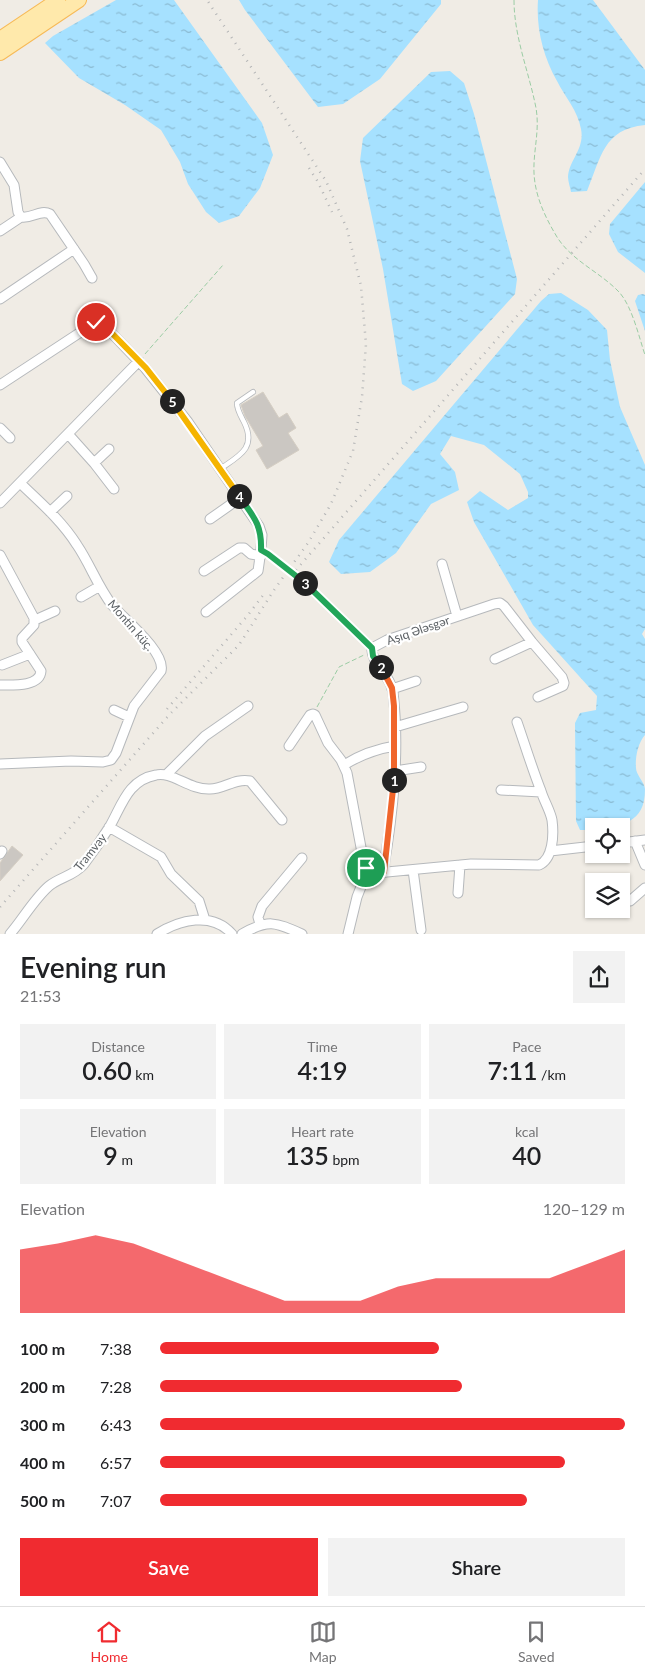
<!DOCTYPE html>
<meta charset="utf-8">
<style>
body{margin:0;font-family:Lato,sans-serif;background:#f2f2f2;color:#202124;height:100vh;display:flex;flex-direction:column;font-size:19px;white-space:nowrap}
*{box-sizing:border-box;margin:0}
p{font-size:16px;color:#757577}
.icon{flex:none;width:28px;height:28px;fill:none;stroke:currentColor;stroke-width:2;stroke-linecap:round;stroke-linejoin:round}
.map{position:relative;height:934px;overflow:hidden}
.details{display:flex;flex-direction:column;background:#fff;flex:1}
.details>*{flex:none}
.tools{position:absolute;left:585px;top:818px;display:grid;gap:10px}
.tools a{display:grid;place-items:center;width:45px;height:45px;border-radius:0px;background:#fff;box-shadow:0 1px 4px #0004;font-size:25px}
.pin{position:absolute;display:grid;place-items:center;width:42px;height:42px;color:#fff;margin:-21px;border:2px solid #fff;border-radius:50%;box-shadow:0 1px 5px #0007}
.km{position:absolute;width:25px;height:25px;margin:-12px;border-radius:50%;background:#222;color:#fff;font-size:14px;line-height:25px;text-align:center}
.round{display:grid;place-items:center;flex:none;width:52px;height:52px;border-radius:0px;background:#f2f2f2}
.head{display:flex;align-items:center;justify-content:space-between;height:85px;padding:0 20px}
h1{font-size:28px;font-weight:600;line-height:38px}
.metrics{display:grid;grid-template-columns:repeat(3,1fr);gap:8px;height:85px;padding:5px 20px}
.metrics div{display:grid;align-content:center;border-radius:0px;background:#f2f2f2;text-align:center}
.metrics b{font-size:25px;font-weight:600}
.metrics small{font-size:14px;font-weight:400}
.metrics p{font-size:14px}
.chart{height:140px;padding:10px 20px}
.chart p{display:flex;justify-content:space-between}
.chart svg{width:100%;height:90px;margin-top:5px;fill:#f02b30;opacity:.7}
.action{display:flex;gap:10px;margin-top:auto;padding:10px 20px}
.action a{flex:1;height:58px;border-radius:0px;background:#f02b30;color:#fff;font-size:20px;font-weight:600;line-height:58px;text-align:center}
.action a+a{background:#f2f2f2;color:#202124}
ul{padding:0 20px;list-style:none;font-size:16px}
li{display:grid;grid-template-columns:80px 60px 1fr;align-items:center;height:38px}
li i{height:12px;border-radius:6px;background:#f02b30}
.menu{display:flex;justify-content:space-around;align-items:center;height:70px;border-top:1px solid #e0e0e0;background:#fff;font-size:14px;color:#757577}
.menu a{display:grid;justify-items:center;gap:2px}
.menu .selected{color:#f02b30}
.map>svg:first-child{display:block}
.water{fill:url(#water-ripples)}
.building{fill:#cbc7c2;stroke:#d5cec3}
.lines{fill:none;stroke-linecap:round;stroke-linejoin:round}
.lane-casing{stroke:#b6b9bc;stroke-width:6}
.street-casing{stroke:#b6b9bc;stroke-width:11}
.primary-casing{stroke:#f7ba57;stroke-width:16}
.path{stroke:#9bcca4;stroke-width:1;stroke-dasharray:5 2.5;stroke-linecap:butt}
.lane{stroke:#fff;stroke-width:4.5}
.street{stroke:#fff;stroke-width:9}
.primary{stroke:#ffe9ab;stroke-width:14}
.rail{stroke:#b4b5b6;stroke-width:2.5;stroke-dasharray:1 6;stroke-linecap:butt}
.split-1-casing{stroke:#fff;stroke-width:10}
.split-2-casing{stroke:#fff;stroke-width:10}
.split-3-casing{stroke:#fff;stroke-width:10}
.split-4-casing{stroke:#fff;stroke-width:10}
.split-5-casing{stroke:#fff;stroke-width:10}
.split-6-casing{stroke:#fff;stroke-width:10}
.split-1{stroke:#f0652b;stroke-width:6}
.split-2{stroke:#f0652b;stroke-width:6}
.split-3{stroke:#22a559;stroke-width:6}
.split-4{stroke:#22a559;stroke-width:6}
.split-5{stroke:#f5b400;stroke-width:6}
.split-6{stroke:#f5b400;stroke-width:6}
.labels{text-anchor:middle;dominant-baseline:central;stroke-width:4.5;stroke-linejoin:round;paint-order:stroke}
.street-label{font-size:12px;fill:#5d6266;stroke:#fff}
</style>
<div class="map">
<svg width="645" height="934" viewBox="0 0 645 934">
<defs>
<pattern id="water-ripples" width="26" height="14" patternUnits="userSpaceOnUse" patternTransform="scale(1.25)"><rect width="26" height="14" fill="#a6e1ff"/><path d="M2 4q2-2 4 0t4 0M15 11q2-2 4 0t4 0" fill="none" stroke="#8abad2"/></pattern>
</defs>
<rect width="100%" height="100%" fill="#f0ece5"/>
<path class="water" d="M116,0H174L262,123L273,155L260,188L239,216L219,223L206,212L188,184L180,162L161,130L125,105L79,78L45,43L53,36Z
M239,0H441V4L380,79L343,104L318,107L245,10Z
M538,0H593L645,70V125C603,129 601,158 587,191L571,192C570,187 568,181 568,177C569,160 585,149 581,129C578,111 565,97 557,81C543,56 536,28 538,0Z
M450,71L464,83L474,114L517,279L515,294L436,381L413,391L402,384L383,269L360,161L363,138L431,72Z
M645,182V273L618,252L609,234L610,224Z
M561,293L588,310L607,330L610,360L620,407L645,465V629L642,634L645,639V735C638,743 635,757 636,768C636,775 644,781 645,789C645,824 622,826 594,826V830H580L576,821L575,723L580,713L596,710L597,696L533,625L474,522L467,502L480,491L508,510L528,498V492L520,474L484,445L451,436L440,454L455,472L459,490L431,504L396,553L370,572L341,574L329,562L339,540L541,301L549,294Z
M643,294L645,295V331L635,301L638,295Z"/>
<path class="building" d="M263,392L279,418L287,413L296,428L288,433L299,450L267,469L256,450L263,446L245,416L241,405Z
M12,846L23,855L0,881V863Z"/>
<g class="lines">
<g class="lane-casing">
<path id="lane" d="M220,469C239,456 257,448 244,422C241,416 237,410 237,403L253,392"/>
</g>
<g class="street-casing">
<path id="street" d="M0,162L14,185L18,212L21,217C32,219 40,209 50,214L84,264L92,278
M0,231L21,217
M0,299L74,249
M0,385L96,322L100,321L145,368L188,422L259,526L262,535L261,550L258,571L206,612
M0,428L10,438
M68,434L94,463L114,489
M94,463L109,449
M0,503L139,361
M50,512L67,496
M210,519L240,498
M0,555L34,618V625L22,638V642L41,671C40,687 12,685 0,685
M442,564L457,616
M204,571L239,548H244L251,554L261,556
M81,597L100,586
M35,620L55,611
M495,659L532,642
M2,665L30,654
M392,689L416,681
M114,710L129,717
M395,727L463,707
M289,746L310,715L313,714L315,715L328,743L341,760L347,773L366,874L357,897L348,934
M0,764L71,761L103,762L111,760L116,753L134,706L161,671C166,652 124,619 112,605C98,587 90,564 77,545C62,521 40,502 20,483
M344,765C360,755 376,749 395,746
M395,771L421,767
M167,774L205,736L248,706
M501,790L541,792
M109,827L161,857L171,874L199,901L205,920
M635,841L645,865
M621,843L645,840
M550,851L594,846
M0,854L2,851
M413,870L421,930
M383,872C393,813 400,752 393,692C391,676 370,662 372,648L387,640L494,604L500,603L504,606L532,642L562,677L564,683L563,686L538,697
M366,874L471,864L539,865C553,859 554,835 552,820C550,810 544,801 541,791C532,768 525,745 517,722
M458,893L460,865
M630,901L645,888
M260,924L258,917L262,906L302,858
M10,934C23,919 34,899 49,886C60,877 74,876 84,864C93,852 102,839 110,826C122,805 128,780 156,775C172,771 189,790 210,789C224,789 235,778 250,781L282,820
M157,934C179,920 212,911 232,934
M242,934C268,919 275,922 302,934"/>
</g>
<g class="primary-casing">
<path id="primary" d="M0,39L58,0
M0,53L79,0"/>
</g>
<path class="path" d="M514,0C514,37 529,72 536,108C540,131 533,151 534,173C535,196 545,217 557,237C572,261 600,272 619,292C632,306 639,337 645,355
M145,354L223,265
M269,554L312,588L365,642
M317,707L339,667L364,655"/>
<use href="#lane" class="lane"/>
<use href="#street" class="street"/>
<use href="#primary" class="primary"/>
<path class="rail" d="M309,168L318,182L332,212
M296,570L645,169
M167,709L248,615L264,594
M0,907L170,714L239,645L274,590L308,543L331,504L353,451L362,397L366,344L361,286L347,229L326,181L207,0"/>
</g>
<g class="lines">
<g class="split-1-casing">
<path id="split-1" d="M366,868V874L384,872L394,780"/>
</g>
<g class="split-2-casing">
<path id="split-2" d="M381,667L392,688L394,706V780"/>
</g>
<g class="split-3-casing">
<path id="split-3" d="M305,583L372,648L373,656L381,667"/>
</g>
<g class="split-4-casing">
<path id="split-4" d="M239,496C253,516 262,524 261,550L268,554L305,583"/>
</g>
<g class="split-5-casing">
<path id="split-5" d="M172,401L239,496"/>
</g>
<g class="split-6-casing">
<path id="split-6" d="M96,322L100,321L146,368L172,401"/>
</g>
<use href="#split-1" class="split-1"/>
<use href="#split-2" class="split-2"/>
<use href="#split-3" class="split-3"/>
<use href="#split-4" class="split-4"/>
<use href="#split-5" class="split-5"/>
<use href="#split-6" class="split-6"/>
</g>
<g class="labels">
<g class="street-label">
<text transform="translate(131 625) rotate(49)">Montin küç.</text>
<text transform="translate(418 630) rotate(-19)">Aşıq Ələsgər</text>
<text transform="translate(90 852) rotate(-52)">Tramvay</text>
</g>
</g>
</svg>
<div class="tools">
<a><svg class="icon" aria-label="locate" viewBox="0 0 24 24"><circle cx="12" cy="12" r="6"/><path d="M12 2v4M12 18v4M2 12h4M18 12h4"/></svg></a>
<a><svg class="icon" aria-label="layers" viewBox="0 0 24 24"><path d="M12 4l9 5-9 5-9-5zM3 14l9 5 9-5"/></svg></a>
</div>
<div class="pin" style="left:366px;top:868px;background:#1e9e55"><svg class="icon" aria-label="arrive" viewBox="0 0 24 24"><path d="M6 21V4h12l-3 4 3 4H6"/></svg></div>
<div class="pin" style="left:96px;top:322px;background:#d93025"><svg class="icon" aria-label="check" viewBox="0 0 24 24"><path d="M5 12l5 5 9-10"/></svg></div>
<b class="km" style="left:394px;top:780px">1</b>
<b class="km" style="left:381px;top:667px">2</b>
<b class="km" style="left:305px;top:583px">3</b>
<b class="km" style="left:239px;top:496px">4</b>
<b class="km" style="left:172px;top:401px">5</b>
</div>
<section class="details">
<div class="head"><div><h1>Evening run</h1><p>21:53</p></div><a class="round"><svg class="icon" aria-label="share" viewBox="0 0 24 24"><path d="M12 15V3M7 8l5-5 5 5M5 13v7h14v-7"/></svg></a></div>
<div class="metrics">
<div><p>Distance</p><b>0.60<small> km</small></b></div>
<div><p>Time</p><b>4:19</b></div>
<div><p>Pace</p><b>7:11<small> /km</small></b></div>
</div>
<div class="metrics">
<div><p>Elevation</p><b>9<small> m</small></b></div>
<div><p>Heart rate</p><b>135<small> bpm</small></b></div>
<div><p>kcal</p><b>40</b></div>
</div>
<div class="chart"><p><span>Elevation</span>120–129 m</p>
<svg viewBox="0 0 160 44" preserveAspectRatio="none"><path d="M0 44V13L10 10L20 6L30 10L40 17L50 24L60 31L70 38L80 38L90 38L100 31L110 27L120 27L130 27L140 27L150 20L160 13V44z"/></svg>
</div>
<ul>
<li><b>100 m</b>7:38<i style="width:60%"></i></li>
<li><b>200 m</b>7:28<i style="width:65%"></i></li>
<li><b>300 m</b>6:43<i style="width:100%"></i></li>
<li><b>400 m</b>6:57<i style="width:87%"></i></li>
<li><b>500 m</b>7:07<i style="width:79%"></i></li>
</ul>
<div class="action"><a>Save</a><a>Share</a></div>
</section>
<nav class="menu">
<a class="selected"><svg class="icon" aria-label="home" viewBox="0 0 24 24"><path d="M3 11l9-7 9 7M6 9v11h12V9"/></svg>Home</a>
<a><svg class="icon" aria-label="map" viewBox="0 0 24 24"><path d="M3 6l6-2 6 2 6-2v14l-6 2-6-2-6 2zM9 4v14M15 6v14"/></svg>Map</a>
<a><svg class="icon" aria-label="saved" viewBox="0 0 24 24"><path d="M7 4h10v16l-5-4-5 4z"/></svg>Saved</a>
</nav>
